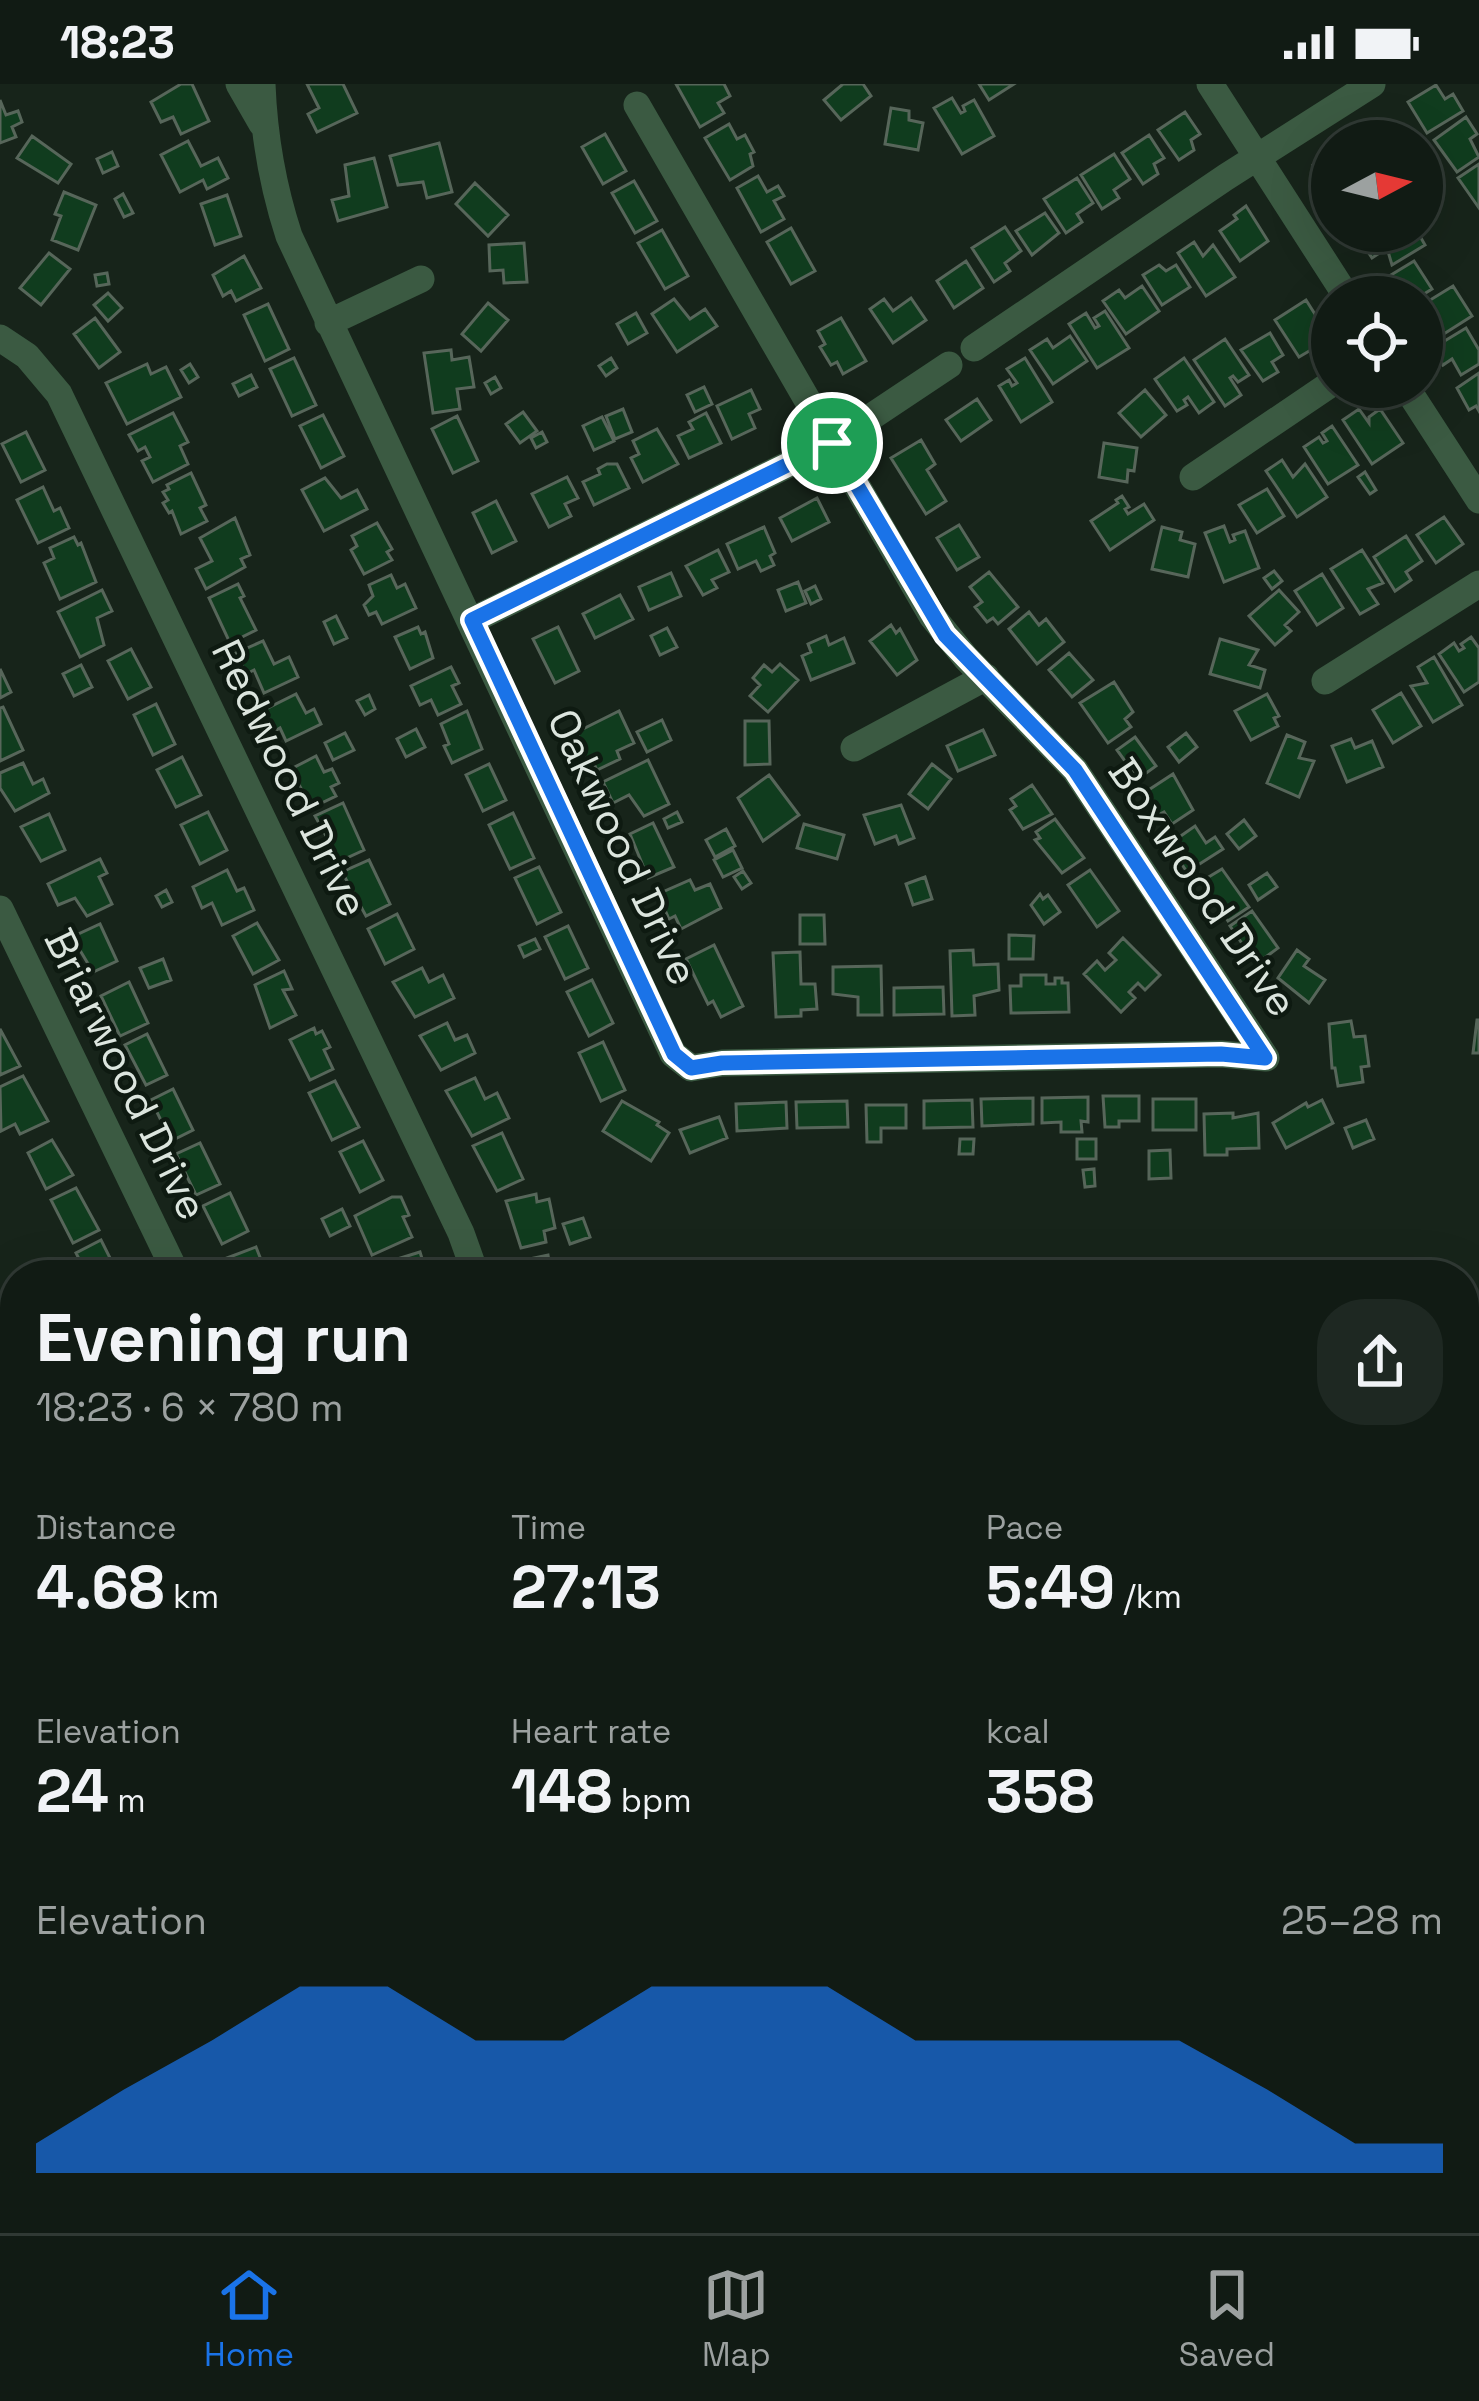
<!DOCTYPE html>
<meta charset="utf-8">
<style>
body{margin:0;font-family:"Space Grotesk",sans-serif;background:#1e2822;color:#f1f3f6;height:100vh;display:flex;flex-direction:column;font-size:45px;white-space:nowrap}
*{box-sizing:border-box;margin:0}
p{font-size:39px;color:#9ca1a0}
.icon{flex:none;width:66px;height:66px;fill:none;stroke:currentColor;stroke-width:2;stroke-linecap:round;stroke-linejoin:round}
.map{position:relative;flex:1;overflow:hidden}
.side{position:absolute;left:0px;top:1176px;width:1479px;height:975px;display:flex;flex-direction:column;background:#111b14;border-radius:48px 48px 0 0;box-shadow:0 12px 48px #0002,0 0 0 3px #303934}
.side>*{flex:none}
.needle{width:78px;rotate:83deg}
.fabs{position:absolute;left:1311px;top:36px;display:grid;gap:24px}
.fabs a{display:grid;place-items:center;width:132px;height:132px;border-radius:50%;background:#111b14;box-shadow:0 12px 48px #0002,0 0 0 3px #303934;font-size:60px}
.pin{position:absolute;display:grid;place-items:center;width:102px;height:102px;color:#fff;margin:-51px;border:6px solid #fff;border-radius:50%;box-shadow:0 3px 12px #0007}
.round{display:grid;place-items:center;flex:none;width:126px;height:126px;border-radius:48px;background:#1e2822}
.head{display:flex;align-items:center;justify-content:space-between;height:204px;padding:0 36px}
h1{font-size:66px;font-weight:700;line-height:90px}
.stats{display:grid;grid-template-columns:repeat(3,1fr);gap:18px;height:204px;padding:12px 36px}
.stats div{display:grid;align-content:center}
.stats b{font-size:60px;font-weight:700}
.stats small{font-size:33px;font-weight:400}
.stats p{font-size:33px}
.chart{height:336px;padding:24px 36px}
.chart p{display:flex;justify-content:space-between}
.chart svg{width:100%;height:216px;margin-top:12px;fill:#1a73e8;opacity:.7}
.status{display:flex;justify-content:space-between;align-items:center;height:84px;padding:0 60px;background:#111b14;direction:ltr}
.status svg{height:33px;fill:currentColor}
.dock{display:flex;justify-content:space-around;align-items:center;height:168px;border-top:3px solid #303934;background:#111b14;font-size:33px;color:#9ca1a0}
.dock a{display:grid;justify-items:center;gap:6px}
.dock .active{color:#1a73e8}
.map>svg:first-child{display:block}
.green{fill:#49213d}
.building{fill:#103c1e;stroke:#57665a;stroke-width:3}
.lines{fill:none;stroke-linecap:round;stroke-linejoin:round}
.minor{stroke:#3b5a42;stroke-width:27}
.route-casing{stroke:#fff;stroke-width:24}
.route{stroke:#1a73e8;stroke-width:15}
.labels{text-anchor:middle;dominant-baseline:central;stroke-width:9;stroke-linejoin:round;paint-order:stroke}
.street-label{font-size:42px;fill:#dce5de;stroke:#0e1a11}
</style>
<div class="status"><b>18:23</b><svg viewBox="0 0 49 12"><path d="M0 12V9h3v3zM5 12V6h3v6zM10 12V3h3v9zM15 12V0h3v12zM26 1h20v11H26zM47 4h2v5h-2z"/></svg></div>
<div class="map">
<svg width="1479" height="2149" viewBox="0 0 1479 2149">
<rect width="100%" height="100%" fill="#17241a"/>
<path class="green" d="M0,2040L15,2044V2136H367L417,2149H0Z"/>
<path class="building" d="M181,0H192L209,37L181,50L173,33L161,38L151,18Z
M307,0H343L357,29L317,48L308,30L319,24Z
M676,0H724L730,12L718,19L724,29L700,43Z
M843,0H863L871,12L841,36L824,16Z
M979,0H1014L989,16Z
M1436,1L1445,15L1453,10L1463,27L1427,49L1408,18Z
M952,14L961,29L965,27L963,22L974,16L994,52L962,70L934,24Z
M0,16L6,31L18,27L22,38L12,43L16,53L0,59Z
M891,24L909,27V36L923,39L918,66L885,60Z
M1185,28L1200,50L1191,56L1194,66L1179,76L1158,46Z
M1466,33L1477,50L1470,55L1479,73L1457,88L1434,56Z
M729,40L737,55L745,51L754,68L750,70L753,82L730,96L705,54Z
M605,50L626,87L603,100L582,63Z
M1149,51L1164,74L1154,80L1158,90L1143,100L1122,69Z
M32,52L71,80L58,99L17,74Z
M188,57L201,82L218,74L228,94L207,105L203,96L180,108L161,71Z
M439,59L452,108L427,114L423,98L398,101L390,72Z
M1332,66V110L1313,81Z
M112,68L118,82L103,89L97,75Z
M1114,70L1130,95L1114,106L1119,114L1102,125L1081,91Z
M374,74L387,123L338,137L332,116L349,112L345,81Z
M1479,80V124L1458,94Z
M758,92L767,108L778,102L784,112L774,117L784,135L761,148L737,104Z
M1077,94L1093,119L1077,130L1082,138L1066,149L1044,115Z
M634,97L657,137L635,149L612,109Z
M475,99L508,131L488,152L456,120Z
M64,108L96,121L78,166L52,156L61,132L55,130Z
M123,110L133,129L124,133L115,115Z
M227,111L241,152L215,161L201,120Z
M1246,122L1268,157L1240,177L1220,147L1237,135L1234,131Z
M1045,129L1059,149L1032,171L1016,147Z
M1005,143L1021,167L1005,179L1010,187L994,198L972,164Z
M791,144L815,187L791,200L767,158Z
M662,146L688,192L665,205L638,159Z
M1377,147H1417L1425,161L1392,181L1387,164L1372,174L1361,157Z
M1194,158L1203,172L1213,161L1235,193L1206,212L1178,169Z
M524,159L527,198L504,199L503,186L490,187L489,161Z
M49,169L70,185L41,221L20,204Z
M244,172L261,204L236,217L231,207L223,212L213,191Z
M966,177L983,204L954,224L937,197Z
M1414,177L1432,205L1419,213H1397L1386,194Z
M1159,181L1166,187L1176,181L1190,203L1162,221L1143,191Z
M107,189L109,200L97,202L95,191Z
M1142,202L1159,227L1126,250L1103,217L1119,206L1125,214Z
M1453,202L1472,232L1439,253L1432,243L1437,240L1435,237L1422,245V221Z
M108,209L122,224L108,237L94,221Z
M911,214L926,236L893,259L870,225L884,215L893,227Z
M674,215L690,235L705,225L717,242L677,268L652,230Z
M1306,216L1325,246L1311,255L1316,263L1299,273L1275,236Z
M488,219L508,236L481,267L462,250Z
M268,220L289,265L265,277L244,231Z
M1105,227L1129,264L1097,284L1069,240L1086,229L1095,244L1099,242L1094,234Z
M636,229L647,249L628,260L617,240Z
M95,234L120,268L99,284L74,250Z
M841,234L866,277L843,290L837,278L831,281L820,263L825,260L818,247Z
M1466,244L1479,266V280L1461,291L1452,275L1443,281L1433,264Z
M1270,249L1283,271L1272,278L1278,288L1263,297L1241,266Z
M1070,252L1087,277L1053,300L1030,266L1047,255L1053,264Z
M1225,255L1249,291L1238,298L1233,292L1230,294L1241,311L1225,322L1194,276Z
M451,266L452,276L469,273L474,303L457,305L460,325L433,329L424,269Z
M294,274L316,321L292,332L270,285Z
M611,274L617,284L606,292L599,282Z
M1025,274L1052,318L1021,338L999,302L1009,296L1012,302L1017,299L1007,285Z
M1184,274L1214,318L1199,329L1188,313L1184,316L1187,321L1177,327L1155,295Z
M147,280L151,290L166,283L181,313L127,340L106,299Z
M190,280L198,293L189,299L181,286Z
M1479,289V327L1476,322L1469,326L1457,304Z
M251,291L257,303L239,312L233,300Z
M495,293L501,304L491,310L485,299Z
M704,303L712,320L695,328L687,311Z
M751,306L760,325L749,330L755,344L732,355L717,322Z
M1145,306L1166,331L1141,353L1119,329Z
M977,315L991,336L961,357L946,336Z
M623,325L632,348L615,355L606,332Z
M1359,325L1369,339V333L1380,325L1403,359L1372,380L1343,336Z
M523,328L537,347L520,359L506,340Z
M173,329L188,358L180,362L188,380L153,398L142,377L150,373L145,363L138,367L129,351Z
M706,329L721,359L689,374L678,352L693,345L689,338Z
M323,331L344,372L321,384L300,342Z
M457,332L478,377L453,389L432,345Z
M602,333L614,357L594,366L583,342Z
M1332,342L1358,381L1328,400L1304,363L1319,353L1323,359L1327,357L1322,349Z
M657,345L678,380L643,398L631,374L639,370L633,357Z
M26,348L45,386L21,398L2,360Z
M542,348L547,358L536,364L531,354Z
M921,356L935,380L927,386L946,417L926,430L891,374Z
M1104,359L1137,364L1134,387L1128,386L1127,398L1099,393Z
M1282,376L1293,393L1305,380L1327,413L1297,433L1266,387Z
M607,380H617L629,404L594,421L583,398L600,390L598,385Z
M1365,388L1376,406L1370,410L1358,393Z
M191,389L206,421L200,424L207,437L181,450L172,427L169,429L163,419L168,416L163,408L169,405L167,401Z
M567,393L578,414L565,420L571,432L549,443L532,410Z
M325,394L341,414L357,406L367,425L324,447L302,406Z
M43,403L54,427L60,424L69,444L38,459L17,416Z
M1267,405L1284,432L1257,449L1239,421Z
M1122,412L1129,423L1125,425L1128,430L1144,420L1154,436L1110,466L1091,437L1118,419L1116,416Z
M817,414L829,438L792,457L780,434Z
M496,417L516,457L492,469L473,429Z
M1444,433L1463,460L1436,479L1417,451Z
M235,434L250,471L241,475L245,483L206,505L196,485L212,477L200,454Z
M377,439L392,465L387,468L392,476L364,490L351,466L357,462L352,452Z
M959,441L979,473L957,486L937,454Z
M1224,442L1230,458L1235,456L1233,451L1245,447L1259,484L1224,498L1205,449Z
M764,443L775,469L770,472L774,481L761,487L756,477L738,485L727,460Z
M1162,443L1182,448L1180,456L1195,460L1188,493L1152,485Z
M1406,452L1422,477L1406,488L1411,496L1395,507L1374,473Z
M74,453L78,461L81,459L96,498L60,515L44,479L54,474L50,464Z
M718,466L729,488L712,496L717,504L703,511L686,482Z
M1362,466L1383,499L1368,505L1378,520L1360,530L1331,485Z
M1274,487L1282,497L1272,505L1264,494Z
M989,488L1018,523L998,540L993,534L987,538L975,523L982,518L970,503Z
M671,489L681,512L649,526L639,503Z
M1322,490L1343,524L1317,541L1295,507Z
M391,491L397,504L405,500L416,524L382,540L376,528L369,531L364,521L373,512L369,501Z
M798,498L806,519L786,527L778,506Z
M238,500L244,512L240,514L256,546L230,559L209,514Z
M815,502L821,515L811,520L805,507Z
M102,506L112,527L97,534L104,561L80,573L58,528Z
M1279,506L1299,528L1285,541L1291,547L1275,561L1249,532Z
M620,511L633,535L595,554L583,530Z
M1029,528L1039,541L1046,535L1064,558L1037,580L1009,545Z
M336,532L347,554L334,560L324,538Z
M891,541L896,549L900,545L917,576L897,591L870,557Z
M418,543L421,550L425,548L433,574L410,585L395,553Z
M558,543L579,587L555,599L533,555Z
M667,544L677,563L660,571L651,552Z
M826,552L829,561L844,554L854,579L811,596L802,572L811,568L808,560Z
M1471,553L1479,564V598L1464,608L1439,570L1454,559L1459,567L1464,564L1461,560Z
M1220,555L1258,566L1249,581L1265,586L1260,604L1210,590Z
M263,557L274,580L289,573L298,593L264,609L254,586L246,590L236,569Z
M131,565L151,603L128,615L108,577Z
M1069,569L1093,596L1072,613L1049,586Z
M1434,573L1462,621L1433,638L1411,602L1427,599L1418,583Z
M780,580L798,596L768,628L750,612L760,601L753,594L764,581L772,588Z
M81,581L92,603L74,612L63,590Z
M451,583L459,599L452,602L461,620L438,631L431,616L420,621L411,602Z
M0,585L11,608L0,614Z
M1114,598L1133,628L1125,635L1131,643L1108,659L1080,619Z
M1401,609L1421,642L1393,659L1373,626Z
M296,610L306,629L314,625L321,640L286,657L280,644L275,647L264,626Z
M1267,610L1279,632L1274,634L1278,642L1251,656L1235,627Z
M369,611L375,625L365,631L357,617Z
M156,620L175,660L153,671L134,631Z
M3,623L23,666L0,677V624Z
M467,627L482,665L452,679L444,662L449,660L441,640Z
M619,627L634,659L617,667L620,675L597,686L593,678L587,680L577,648Z
M662,636L671,656L647,668L637,648Z
M745,637H769L770,680L745,681Z
M416,645L425,663L406,673L397,655Z
M983,646L995,671L958,687L947,662Z
M345,649L354,666L333,676L325,659Z
M1186,649L1197,663L1179,678L1168,663Z
M1287,651L1305,658L1299,674L1314,677L1299,713L1267,699Z
M1135,653L1156,682L1138,695L1117,666Z
M1351,655L1355,664L1372,657L1383,683L1347,698L1332,662Z
M316,672L324,688L332,685L339,699L331,703L336,712L311,724L291,685Z
M182,673L201,711L176,723L157,686Z
M648,676L669,720L644,732L629,711L613,719L603,698Z
M23,679L33,700L43,695L49,709L15,727L0,704V689Z
M489,680L506,716L483,727L466,691Z
M932,680L951,695L928,725L909,710Z
M1173,690L1193,726L1172,740L1164,728L1158,731L1144,709Z
M769,691L799,731L763,757L738,714Z
M1032,701L1052,730L1023,745L1010,726L1016,722L1011,715Z
M343,719L364,766L340,777L315,732Z
M901,721L914,754L899,760L896,752L875,760L864,731Z
M208,728L227,766L200,780L181,741Z
M677,728L682,738L668,744L664,735Z
M513,729L534,774L510,785L489,741Z
M49,730L65,766L41,777L21,743Z
M1055,735L1084,774L1062,789L1035,756L1040,754L1036,748Z
M1244,736L1256,752L1239,765L1227,750Z
M653,739L674,783L648,794L630,750Z
M804,740L844,751L837,775L797,764Z
M1195,742L1206,759L1215,753L1223,765L1187,788L1179,776L1185,772L1175,756Z
M726,745L735,762L715,773L706,756Z
M733,766L742,784L723,793L714,776Z
M100,775L107,789L99,793L112,820L87,832L75,814L58,821L48,800Z
M369,776L390,820L366,832L342,788Z
M539,783L561,828L537,840L515,794Z
M1222,785L1249,823L1228,837L1202,797Z
M227,786L237,807L244,804L254,826L222,841L212,819L202,824L193,803Z
M1090,786L1119,827L1097,843L1068,801Z
M743,787L751,799L742,805L734,793Z
M1267,789L1277,803L1258,816L1249,801Z
M925,793L932,815L913,821L906,800Z
M690,796L695,806L710,800L721,824L681,845L675,832L669,835L658,810Z
M166,806L172,818L162,823L156,812Z
M1040,810L1043,815L1048,811L1060,828L1044,840L1031,821Z
M1252,827L1278,864L1256,880L1230,842Z
M397,830L414,865L385,880L368,845Z
M800,831H824L825,860H800Z
M257,839L279,876L253,890L233,852Z
M100,840L117,877L93,888L72,853Z
M568,842L588,884L565,895L545,853Z
M1009,851L1034,852L1033,875H1009Z
M1123,854L1160,891L1145,906L1138,899L1129,908L1135,914L1121,928L1084,890L1097,877L1105,886L1116,876L1109,869Z
M535,855L540,865L524,873L519,862Z
M714,861L743,922L721,933L713,917L708,920L686,875Z
M973,866L974,881L998,880L999,906L974,912L975,931L952,932L950,867Z
M1297,866L1309,875L1304,882L1325,896L1309,919L1278,894Z
M800,868L801,900H815L817,925L801,926V932L776,933L773,869Z
M163,875L171,896L149,904L140,884Z
M881,882L882,931H858V913L833,910V883Z
M422,884L429,898L443,891L454,914L415,933L393,898Z
M284,887L292,905L283,906L296,931L270,944L255,901Z
M1021,891H1046V900H1055V894H1062V899H1068L1069,928L1011,929L1010,902H1021Z
M592,896L613,939L589,952L567,908Z
M129,898L148,939L120,952L101,912Z
M943,903L944,930L894,931V904Z
M1477,936H1479V969H1473Z
M1351,937L1354,953L1365,952L1369,982L1361,983L1363,998L1338,1002L1335,984H1332L1329,940Z
M447,939L455,956L467,951L475,969L441,986L420,952Z
M314,944L316,950L322,947L330,963L324,966L333,985L310,996L290,956Z
M0,945L20,982L0,991Z
M147,950L167,991L146,1001L125,961Z
M603,958L625,1006L601,1017L579,969Z
M23,992L48,1037L20,1050L15,1040L1,1047L0,1003Z
M475,994L485,1015L497,1009L509,1034L472,1052L446,1007Z
M335,997L359,1043L332,1056L309,1009Z
M173,1005L193,1046L171,1057L151,1016Z
M1103,1012H1139V1037H1119V1043H1105Z
M1088,1013V1038L1081,1037L1082,1048H1061V1038L1042,1039V1014Z
M1033,1014V1040L982,1042L981,1015Z
M1153,1015H1196V1046H1153Z
M972,1016L973,1043L924,1044V1017Z
M1322,1016L1333,1039L1286,1064L1273,1039L1306,1019L1308,1023Z
M622,1017L659,1038L657,1041L669,1049L651,1077L603,1047Z
M847,1017L848,1043L797,1044L796,1018Z
M786,1018L787,1044L737,1047L736,1020Z
M866,1021H906V1044H881V1058H867Z
M1233,1029V1034L1258,1029L1259,1064L1227,1065V1071H1205L1204,1030Z
M719,1033L727,1054L690,1069L680,1046Z
M1366,1036L1374,1055L1353,1064L1345,1044Z
M502,1049L523,1095L497,1107L473,1062Z
M960,1055H974L973,1070H959Z
M1077,1055H1096V1075H1077Z
M52,1056L73,1091L46,1105L28,1069Z
M363,1057L383,1096L360,1108L340,1068Z
M200,1059L220,1100L196,1111L176,1070Z
M1170,1066L1171,1094L1149,1095V1067Z
M1094,1085L1095,1102L1085,1103L1083,1086Z
M76,1104L99,1146L73,1159L51,1116Z
M230,1109L248,1147L222,1160L203,1122Z
M536,1110L537,1118L549,1115L555,1144L544,1147L546,1158L521,1164L506,1117Z
M392,1113H401L409,1131L403,1133L412,1153L372,1171L355,1132Z
M342,1125L350,1142L330,1152L322,1135Z
M583,1134L590,1153L570,1160L563,1140Z
M101,1156L112,1178L121,1191H87L76,1169Z
M256,1163L267,1191H233L227,1174Z
M420,1168L427,1191H399L394,1176Z
M548,1171L551,1191H527L525,1176Z"/>
<g class="lines">
<path class="minor" d="M239,0L262,40
M262,0C264,52 273,103 289,152L673,970L691,984L722,979L1221,970L1266,974
M1210,0L1347,213
M637,21L932,532L966,574L1075,686L1266,974
M328,239L421,195
M0,254L27,272L59,310L461,1149L476,1191
M974,264L1226,93L1372,0
M1406,303L1479,416
M1193,393L1332,299
M473,536L832,359L949,281
M1325,597L1479,500
M854,664L986,593
M0,825L177,1191
M0,2119L15,2123"/>
</g>
<g class="lines">
<g class="route-casing">
<path id="route" d="M832,359L945,551L1075,686L1265,974L1221,970L722,979L691,984L674,970L472,536Z"/>
</g>
<use href="#route" class="route"/>
</g>
<g class="labels">
<g class="street-label">
<text transform="translate(290 694) rotate(64)">Redwood Drive</text>
<text transform="translate(623 763) rotate(65)">Oakwood Drive</text>
<text transform="translate(1203 803) rotate(56)">Boxwood Drive</text>
<text transform="translate(126 990) rotate(64)">Briarwood Drive</text>
</g>
</g>
</svg>
<div class="fabs">
<a><svg class="needle" viewBox="-14 -14 28 28"><path d="M0-13l5 13h-10z" fill="#e53935"/><path d="M0 13l5-13h-10z" fill="#9ca1a0"/></svg></a>
<a><svg class="icon" aria-label="locate" viewBox="0 0 24 24"><circle cx="12" cy="12" r="6"/><path d="M12 2v4M12 18v4M2 12h4M18 12h4"/></svg></a>
</div>
<div class="pin" style="left:832px;top:359px;background:#1e9e55"><svg class="icon" aria-label="arrive" viewBox="0 0 24 24"><path d="M6 21V4h12l-3 4 3 4H6"/></svg></div>
<section class="side">
<div class="head"><div><h1>Evening run</h1><p>18:23 · 6 × 780 m</p></div><a class="round"><svg class="icon" aria-label="share" viewBox="0 0 24 24"><path d="M12 15V3M7 8l5-5 5 5M5 13v7h14v-7"/></svg></a></div>
<div class="stats">
<div><p>Distance</p><b>4.68<small> km</small></b></div>
<div><p>Time</p><b>27:13</b></div>
<div><p>Pace</p><b>5:49<small> /km</small></b></div>
</div>
<div class="stats">
<div><p>Elevation</p><b>24<small> m</small></b></div>
<div><p>Heart rate</p><b>148<small> bpm</small></b></div>
<div><p>kcal</p><b>358</b></div>
</div>
<div class="chart"><p><span>Elevation</span>25–28 m</p>
<svg viewBox="0 0 160 44" preserveAspectRatio="none"><path d="M0 44V38L10 27L20 17L30 6L40 6L50 17L60 17L70 6L80 6L90 6L100 17L110 17L120 17L130 17L140 27L150 38L160 38V44z"/></svg>
</div>
</section>
</div>
<nav class="dock">
<a class="active"><svg class="icon" aria-label="home" viewBox="0 0 24 24"><path d="M3 11l9-7 9 7M6 9v11h12V9"/></svg>Home</a>
<a><svg class="icon" aria-label="map" viewBox="0 0 24 24"><path d="M3 6l6-2 6 2 6-2v14l-6 2-6-2-6 2zM9 4v14M15 6v14"/></svg>Map</a>
<a><svg class="icon" aria-label="saved" viewBox="0 0 24 24"><path d="M7 4h10v16l-5-4-5 4z"/></svg>Saved</a>
</nav>
